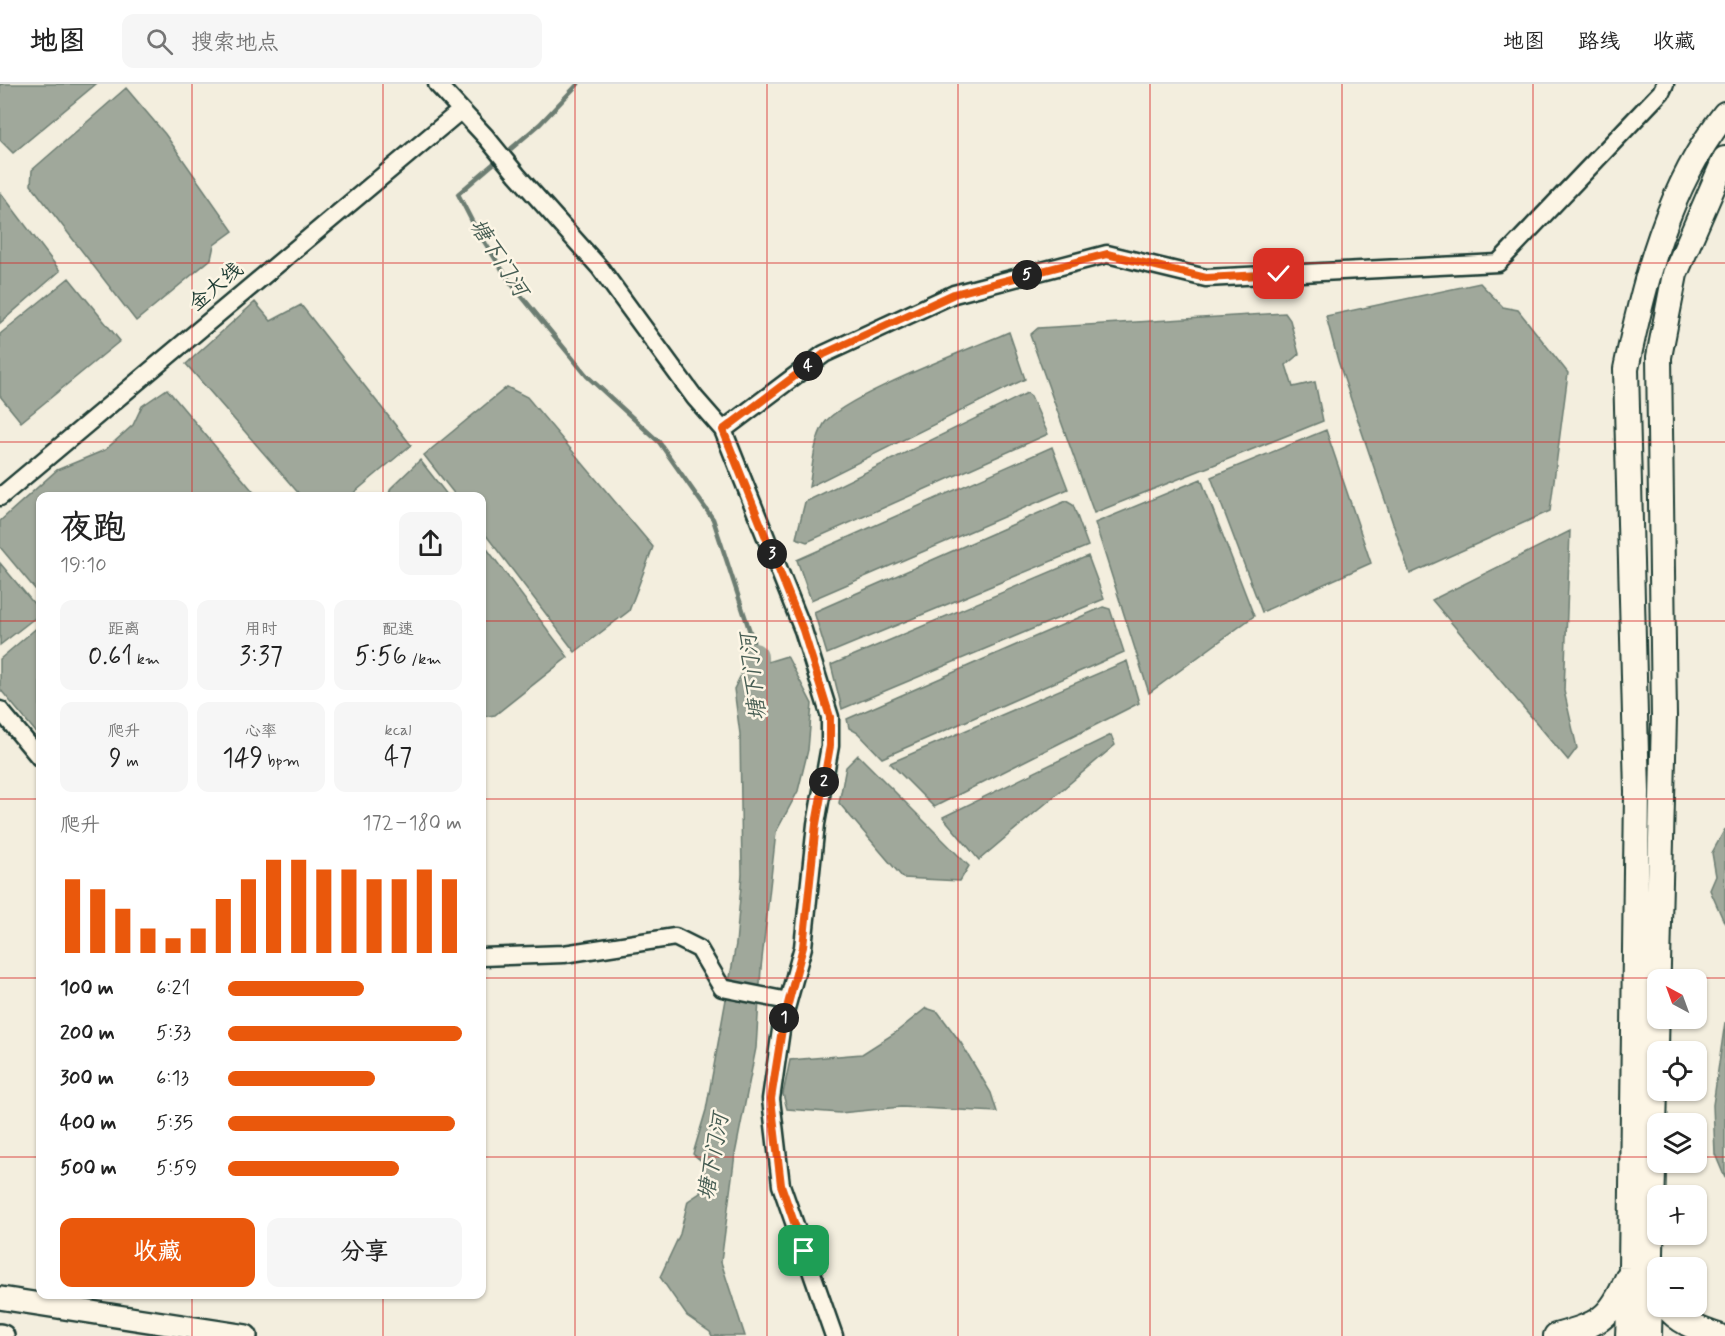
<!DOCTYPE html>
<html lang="zh">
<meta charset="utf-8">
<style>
body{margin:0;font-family:Mynerve,"LXGW WenKai TC",sans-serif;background:#f6f6f6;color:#222;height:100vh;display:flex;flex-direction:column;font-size:22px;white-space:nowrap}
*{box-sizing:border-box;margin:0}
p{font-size:20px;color:#767676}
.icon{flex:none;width:33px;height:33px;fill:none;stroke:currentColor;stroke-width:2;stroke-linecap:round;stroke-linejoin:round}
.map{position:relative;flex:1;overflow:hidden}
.details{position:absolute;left:36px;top:408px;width:450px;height:807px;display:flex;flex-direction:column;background:#fff;border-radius:12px;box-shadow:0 2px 4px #0004}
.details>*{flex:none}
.needle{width:39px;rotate:319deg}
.tools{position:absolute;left:1647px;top:885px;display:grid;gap:12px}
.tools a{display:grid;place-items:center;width:60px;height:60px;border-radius:12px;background:#fff;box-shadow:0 2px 4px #0004;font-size:30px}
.pin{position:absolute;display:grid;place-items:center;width:51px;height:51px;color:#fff;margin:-26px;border-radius:12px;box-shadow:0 3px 9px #0006}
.km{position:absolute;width:30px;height:30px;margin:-15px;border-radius:50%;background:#222;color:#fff;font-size:16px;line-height:30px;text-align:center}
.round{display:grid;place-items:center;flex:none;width:63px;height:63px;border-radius:12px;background:#f6f6f6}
.head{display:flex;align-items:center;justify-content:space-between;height:102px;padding:0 24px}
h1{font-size:33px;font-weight:600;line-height:45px}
.metrics{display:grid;grid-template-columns:repeat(3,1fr);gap:9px;height:102px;padding:6px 24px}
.metrics div{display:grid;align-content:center;border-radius:12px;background:#f6f6f6;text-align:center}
.metrics b{font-size:26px;font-weight:600}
.metrics small{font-size:16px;font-weight:400}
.metrics p{font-size:16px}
.chart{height:168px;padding:12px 24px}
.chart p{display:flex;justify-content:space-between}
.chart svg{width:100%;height:108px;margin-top:6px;stroke:#ea580c;stroke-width:6}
.primary-button{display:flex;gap:12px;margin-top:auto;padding:12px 24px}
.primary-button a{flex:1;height:69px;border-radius:12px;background:#ea580c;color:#fff;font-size:24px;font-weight:600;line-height:69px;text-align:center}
.primary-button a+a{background:#f6f6f6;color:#222}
ul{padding:0 24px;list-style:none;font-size:20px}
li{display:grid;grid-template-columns:96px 72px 1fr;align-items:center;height:45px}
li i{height:15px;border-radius:8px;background:#ea580c}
header{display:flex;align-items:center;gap:36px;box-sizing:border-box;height:84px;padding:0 30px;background:#fff;border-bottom:2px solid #e0e0e0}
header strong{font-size:28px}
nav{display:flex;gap:33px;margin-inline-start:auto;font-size:21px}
.search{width:420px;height:54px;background:#f6f6f6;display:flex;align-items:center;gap:15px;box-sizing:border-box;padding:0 21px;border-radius:12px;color:#767676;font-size:22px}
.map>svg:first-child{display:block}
.water{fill:#a0a89b;stroke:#6c7d72;stroke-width:1.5}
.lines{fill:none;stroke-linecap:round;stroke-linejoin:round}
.stream{stroke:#6c7d72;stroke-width:4.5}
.river{stroke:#a0a89b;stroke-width:28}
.minor-casing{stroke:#1f3d34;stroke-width:21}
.major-casing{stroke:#1f3d34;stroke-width:26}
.highway-casing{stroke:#1f3d34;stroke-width:28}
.minor{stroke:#fcf5e5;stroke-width:16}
.major{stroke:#fcf5e5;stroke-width:21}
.highway{stroke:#fcf5e5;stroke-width:24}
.route-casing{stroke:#fff;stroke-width:12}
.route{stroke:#ea580c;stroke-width:8}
.grid{fill:none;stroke:#d62828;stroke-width:1.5;stroke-opacity:0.55}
.labels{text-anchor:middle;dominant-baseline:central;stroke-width:5;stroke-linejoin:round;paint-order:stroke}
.street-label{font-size:21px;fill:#1f3d34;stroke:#fcf5e5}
.water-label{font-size:22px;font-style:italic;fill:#465d53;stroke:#fcf5e5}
</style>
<header>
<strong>地图</strong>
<div class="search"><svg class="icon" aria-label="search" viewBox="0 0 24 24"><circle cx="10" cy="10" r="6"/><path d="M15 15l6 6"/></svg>搜索地点</div>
<nav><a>地图</a><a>路线</a><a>收藏</a></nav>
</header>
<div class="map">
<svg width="1725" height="1252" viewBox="0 0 1725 1252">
<rect width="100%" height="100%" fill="#f3eede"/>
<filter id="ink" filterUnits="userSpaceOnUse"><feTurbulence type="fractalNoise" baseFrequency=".0167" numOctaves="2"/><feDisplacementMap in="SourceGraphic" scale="12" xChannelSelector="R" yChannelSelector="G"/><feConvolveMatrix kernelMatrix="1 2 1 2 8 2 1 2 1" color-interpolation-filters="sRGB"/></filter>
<g filter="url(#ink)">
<path class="water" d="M0,0H96L13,69L0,56Z
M126,4L165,50L233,147L214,161L211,175L136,237L31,101L32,86Z
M1,109L60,187L0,239V110Z
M69,194L120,257L21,338L0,312V250Z
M1480,199L1503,223L1518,226L1568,289L1550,427L1410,490L1338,277L1326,232Z
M255,218L271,237L301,221L411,361L350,412H301L186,280Z
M1285,229L1290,236L1299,270L1286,281L1293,303L1315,298L1323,337L1094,429L1030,251L1038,244Z
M1009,248L1025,295L809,403C813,382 813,359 824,340C839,314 975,263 1009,248Z
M507,303L527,313L653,463L629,527L575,568L482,446V412H456L424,371Z
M167,305L257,412H40V511L0,463V437L57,386L105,366L133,341L142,322Z
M1027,309L1031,312L1048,350L807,458L796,454L805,418Z
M1326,346L1371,479L1262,528L1211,393Z
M1052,363L1068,405L811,516L797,476Z
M420,376L448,412H388L391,404Z
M1201,395L1254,532L1149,609L1095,439Z
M1066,417L1073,421L1088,462L827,570L814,528Z
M1570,447L1564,607L1577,664L1568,676L1432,516Z
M482,458L568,573L495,631L482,633Z
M1088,472L1104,515L842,625L831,581Z
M0,479L40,527V530L0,561Z
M1103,523L1110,525L1124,568L882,674L858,649L849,644L847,635Z
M40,541V653L0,605V575Z
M787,572L812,620L808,666L798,707L776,748L761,884L756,964L735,1070L721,1178L745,1252H712L710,1248L687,1232L660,1193L680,1150L688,1117L700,1109L705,1080L693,1070L706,1026L736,860L742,790L740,650L734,605L744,585Z
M1127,577L1139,619L934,723L890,679Z
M1111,651L1115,661L979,776L943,733Z
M858,671L969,782L960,797L903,794L839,719L846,683Z
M1725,745V840L1710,806L1716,792L1712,769Z
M926,924L938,928L961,959L991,1009L997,1028L901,1023L840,1029L787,1025L783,1010L790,976L862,970L895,949Z
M1725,938V1094L1715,1070L1713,1021Z"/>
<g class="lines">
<path class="stream" d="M578,0L540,40L458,110L475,143L510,198L587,292L659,358L713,435L753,557L754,573"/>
<path class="river" d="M754,573L756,622"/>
<g class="minor-casing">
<path id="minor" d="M437,0L486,53L517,91L600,184L695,314L723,346L803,546L830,633V662L816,740L803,863L782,939L771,1015L781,1101L834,1252
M723,346L824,270L954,210L1107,170L1206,194L1498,179L1661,8L1665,0
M0,413L460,27
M0,626L40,674
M482,873L564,870L675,853L699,865L722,904L788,917"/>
</g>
<g class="major-casing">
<path id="major" d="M0,1214L246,1252
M0,1251L3,1252"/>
</g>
<g class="highway-casing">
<path id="highway" d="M1666,1222C1679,1239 1699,1245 1718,1252
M1556,1252C1598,1240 1610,1236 1627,1195
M1628,1252L1631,1184L1637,708L1626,285C1644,197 1668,102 1725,30
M1649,1252L1664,632L1659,273L1675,190L1725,75"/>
</g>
<use href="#minor" class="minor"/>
<use href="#major" class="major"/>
<use href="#highway" class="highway"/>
</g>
</g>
<g class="lines" filter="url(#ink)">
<g class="route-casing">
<path id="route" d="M804,1167L781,1101L771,1015L783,939L803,863L816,740L830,662V633L803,546L723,346L824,270L954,210L1107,170L1206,194L1279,190"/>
</g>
<use href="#route" class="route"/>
</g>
<path class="grid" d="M192,0V412M383,0V412M575,0V1252M767,0V1252M958,0V1252M1150,0V1252M1342,0V1252M1533,0V1252M0,179H1725M0,358H1725M0,537H40M482,537H1725M0,715H40M482,715H1725M0,894H40M482,894H1725M0,1073H40M482,1073H1658M1696,1073H1725M192,1210V1252M383,1210V1252"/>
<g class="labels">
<g class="street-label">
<text transform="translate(216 203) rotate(-40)">金大线</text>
</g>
<g class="water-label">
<text transform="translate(498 174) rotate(57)">塘下门河</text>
<text transform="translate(754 593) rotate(-97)">塘下门河</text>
<text transform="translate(714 1073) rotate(-80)">塘下门河</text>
</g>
</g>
</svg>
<div class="tools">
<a><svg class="needle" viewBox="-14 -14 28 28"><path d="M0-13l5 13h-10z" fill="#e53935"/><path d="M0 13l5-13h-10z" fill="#767676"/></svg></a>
<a><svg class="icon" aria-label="locate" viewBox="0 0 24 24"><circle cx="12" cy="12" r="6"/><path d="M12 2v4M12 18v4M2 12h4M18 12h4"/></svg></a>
<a><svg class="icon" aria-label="layers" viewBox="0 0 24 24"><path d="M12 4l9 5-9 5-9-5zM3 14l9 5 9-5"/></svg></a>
<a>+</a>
<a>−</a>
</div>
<div class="pin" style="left:804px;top:1167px;background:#1e9e55"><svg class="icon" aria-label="arrive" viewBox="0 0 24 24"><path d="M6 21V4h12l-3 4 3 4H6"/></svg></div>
<div class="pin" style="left:1279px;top:190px;background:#d93025"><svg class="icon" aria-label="check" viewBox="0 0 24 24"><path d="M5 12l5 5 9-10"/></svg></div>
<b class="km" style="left:784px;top:934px">1</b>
<b class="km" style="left:824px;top:698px">2</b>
<b class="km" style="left:772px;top:470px">3</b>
<b class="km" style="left:808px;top:282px">4</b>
<b class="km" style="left:1027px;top:191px">5</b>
<section class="details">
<div class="head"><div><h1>夜跑</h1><p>19:10</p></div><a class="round"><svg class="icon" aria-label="share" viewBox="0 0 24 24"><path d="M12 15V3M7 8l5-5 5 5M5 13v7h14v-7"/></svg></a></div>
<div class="metrics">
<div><p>距离</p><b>0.61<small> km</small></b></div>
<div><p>用时</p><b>3:37</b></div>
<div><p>配速</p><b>5:56<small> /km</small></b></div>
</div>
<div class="metrics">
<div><p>爬升</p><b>9<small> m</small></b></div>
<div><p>心率</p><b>149<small> bpm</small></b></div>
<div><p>kcal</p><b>47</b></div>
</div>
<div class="chart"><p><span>爬升</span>172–180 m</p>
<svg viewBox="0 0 160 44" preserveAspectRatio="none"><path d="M5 44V14M15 44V18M25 44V26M35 44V34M45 44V38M55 44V34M65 44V22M75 44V14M85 44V6M95 44V6M105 44V10M115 44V10M125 44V14M135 44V14M145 44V10M155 44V14"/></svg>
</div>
<ul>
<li><b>100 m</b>6:21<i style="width:58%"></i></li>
<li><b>200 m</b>5:33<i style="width:100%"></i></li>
<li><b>300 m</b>6:13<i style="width:63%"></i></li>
<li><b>400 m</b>5:35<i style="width:97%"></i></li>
<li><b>500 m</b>5:59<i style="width:73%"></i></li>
</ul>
<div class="primary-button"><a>收藏</a><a>分享</a></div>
</section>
</div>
